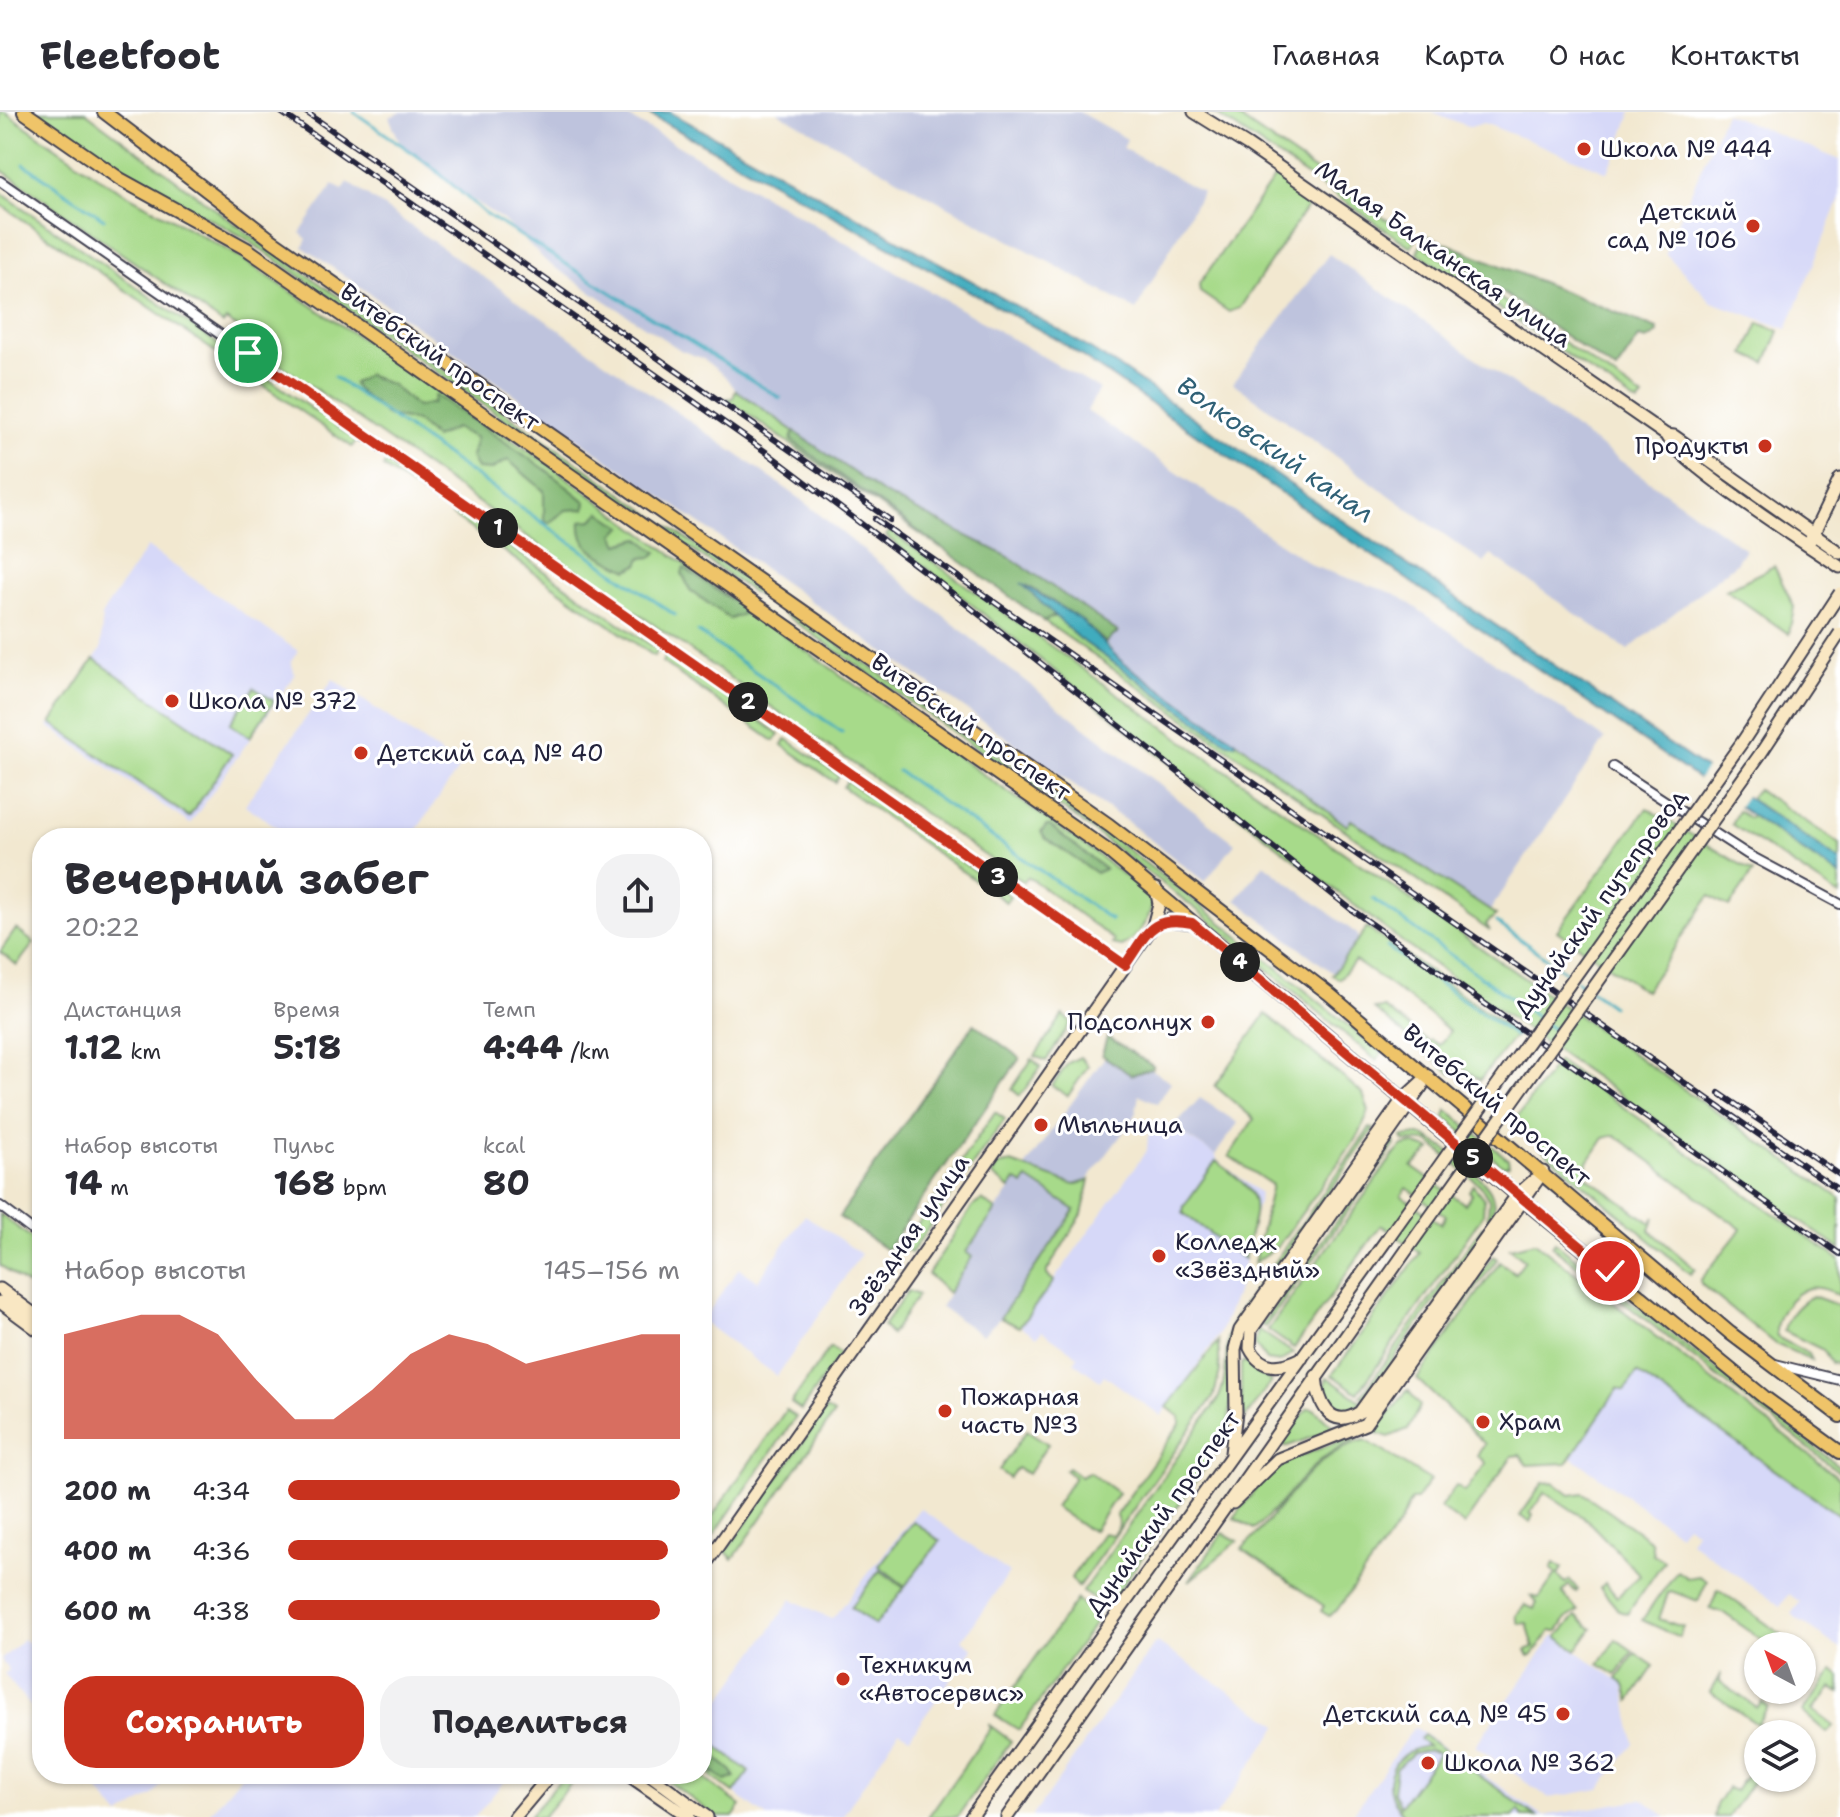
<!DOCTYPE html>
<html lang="ru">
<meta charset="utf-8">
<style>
body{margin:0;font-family:"Shantell Sans",sans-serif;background:#f2f2f3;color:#2b2b33;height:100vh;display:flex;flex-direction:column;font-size:30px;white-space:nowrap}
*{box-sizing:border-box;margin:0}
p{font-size:26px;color:#7c7c81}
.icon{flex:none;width:44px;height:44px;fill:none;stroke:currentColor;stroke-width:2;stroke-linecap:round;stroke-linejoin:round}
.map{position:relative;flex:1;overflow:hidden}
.side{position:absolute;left:32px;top:716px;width:680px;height:956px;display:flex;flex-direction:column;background:#fff;border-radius:32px;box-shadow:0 2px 6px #0004}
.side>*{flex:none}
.needle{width:52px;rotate:319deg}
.buttons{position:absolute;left:1744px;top:1520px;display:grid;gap:16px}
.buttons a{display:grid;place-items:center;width:72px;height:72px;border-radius:50%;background:#fff;box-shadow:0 2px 6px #0004;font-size:40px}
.pin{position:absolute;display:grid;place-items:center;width:68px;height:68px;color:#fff;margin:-34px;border:4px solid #fff;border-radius:50%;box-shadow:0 2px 8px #0007}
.km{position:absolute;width:40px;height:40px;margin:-20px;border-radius:50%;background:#222;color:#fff;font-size:22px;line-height:40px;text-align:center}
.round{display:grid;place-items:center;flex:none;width:84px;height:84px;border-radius:32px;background:#f2f2f3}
.overview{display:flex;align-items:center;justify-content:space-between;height:136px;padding:0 32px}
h1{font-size:44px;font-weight:700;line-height:60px}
.figures{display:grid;grid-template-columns:repeat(3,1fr);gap:12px;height:136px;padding:8px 32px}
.figures div{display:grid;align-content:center}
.figures b{font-size:34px;font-weight:700}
.figures small{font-size:22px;font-weight:400}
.figures p{font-size:22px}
.chart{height:224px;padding:16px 32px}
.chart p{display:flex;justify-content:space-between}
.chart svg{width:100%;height:144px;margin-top:8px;fill:#c8321e;opacity:.7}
.primary-button{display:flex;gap:16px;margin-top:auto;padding:16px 32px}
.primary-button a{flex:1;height:92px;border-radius:32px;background:#c8321e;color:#fff;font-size:32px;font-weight:700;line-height:92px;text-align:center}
.primary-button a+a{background:#f2f2f3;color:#2b2b33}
ul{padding:0 32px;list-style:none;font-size:26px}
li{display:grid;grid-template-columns:128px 96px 1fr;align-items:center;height:60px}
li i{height:20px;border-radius:10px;background:#c8321e}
header{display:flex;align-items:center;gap:48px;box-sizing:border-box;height:112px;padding:0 40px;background:#fff;border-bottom:2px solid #e1e1e2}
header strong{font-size:38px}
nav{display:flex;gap:44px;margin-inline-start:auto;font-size:28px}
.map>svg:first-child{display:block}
.built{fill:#d6d8f8}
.industrial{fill:#bec3dd}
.green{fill:#a7da8a;stroke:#647e62;stroke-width:2;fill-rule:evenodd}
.forest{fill:#85ba76;stroke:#546e58;stroke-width:2}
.water{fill:#3facbe;stroke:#30677c;stroke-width:2}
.pier{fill:#f2e8d0}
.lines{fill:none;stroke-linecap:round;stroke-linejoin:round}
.stream{stroke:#3facbe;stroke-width:3}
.street-casing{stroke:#414051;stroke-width:12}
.secondary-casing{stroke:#414051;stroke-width:15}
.primary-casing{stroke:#414051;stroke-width:16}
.street{stroke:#fff;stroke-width:8}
.secondary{stroke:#f9e7c3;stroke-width:11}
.primary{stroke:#efc469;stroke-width:12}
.rail-casing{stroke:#22223b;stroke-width:6}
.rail{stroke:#fff;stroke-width:3;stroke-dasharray:9;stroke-linecap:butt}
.secondary-bridge-casing{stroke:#414051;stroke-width:15;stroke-linecap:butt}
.secondary-bridge{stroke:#f9e7c3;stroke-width:11}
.route-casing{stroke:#fff;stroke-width:16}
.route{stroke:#c8321e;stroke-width:10}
.poi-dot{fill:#c8321e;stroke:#fff;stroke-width:3}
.labels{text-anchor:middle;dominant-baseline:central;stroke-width:6;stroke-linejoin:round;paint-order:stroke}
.poi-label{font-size:24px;fill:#22223b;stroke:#fff;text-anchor:start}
.street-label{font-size:24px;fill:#22223b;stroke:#fff}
.water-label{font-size:26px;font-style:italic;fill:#2f6076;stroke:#fff}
</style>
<header>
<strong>Fleetfoot</strong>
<nav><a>Главная</a><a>Карта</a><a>О нас</a><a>Контакты</a></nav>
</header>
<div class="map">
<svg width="1840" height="1705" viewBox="0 0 1840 1705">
<rect width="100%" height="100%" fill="#fff"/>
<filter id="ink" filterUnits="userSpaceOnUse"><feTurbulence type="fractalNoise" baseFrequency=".0125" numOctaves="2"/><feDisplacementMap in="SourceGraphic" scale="16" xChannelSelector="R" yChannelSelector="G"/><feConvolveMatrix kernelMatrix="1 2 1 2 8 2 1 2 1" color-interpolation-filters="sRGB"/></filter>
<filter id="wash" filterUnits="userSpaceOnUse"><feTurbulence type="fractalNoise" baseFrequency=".006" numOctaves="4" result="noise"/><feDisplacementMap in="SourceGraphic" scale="32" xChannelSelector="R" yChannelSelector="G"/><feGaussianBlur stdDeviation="1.8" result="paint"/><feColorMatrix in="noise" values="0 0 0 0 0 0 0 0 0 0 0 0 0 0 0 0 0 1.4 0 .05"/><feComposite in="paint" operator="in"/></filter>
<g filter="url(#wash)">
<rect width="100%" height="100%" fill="#f2e8d0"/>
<path class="built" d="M1432,0H1632L1608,60L1484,11L1470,15Z
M1725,1L1840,48V87L1787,217L1712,190L1665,141Z
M147,435L298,539L291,549L295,563L190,712L48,614L101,537L102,502Z
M333,567L460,655L411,726H293L245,693Z
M1161,1008L1215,1043L1218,1049L1260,1081L1239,1174L1219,1223L1161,1304L1104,1263L1100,1269L1074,1250L1078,1244L1042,1219L1037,1225L1021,1214L1147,1038L1148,1024Z
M805,1103L861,1142L777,1264L702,1209L739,1156L758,1169Z
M1636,1261L1840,1405V1537L1791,1502L1800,1490L1789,1482L1780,1494L1690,1429L1696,1419L1686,1412L1679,1422L1572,1345L1618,1275Z
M920,1396L1009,1461L962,1528L973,1536L910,1625L899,1619L842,1705H767L702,1658V1629L718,1603L713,1599L792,1487L829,1506L834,1505Z
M1554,1523L1624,1573L1634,1631L1600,1677L1549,1686L1475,1634Z
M23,1527L42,1542V1608L4,1562L8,1558L1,1548Z
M1156,1530L1279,1613L1215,1705H1032Z
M1414,1615L1543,1704L1643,1687L1667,1705H1351Z
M85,1662H170L153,1683L120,1704Z
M243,1662H510L475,1705H206Z"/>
<path class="industrial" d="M402,0H616L630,6L1099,277L1087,299L1315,455L1396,482L1605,627L1489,800L1351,708L1348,715L1236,629L1122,550L1106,531L1118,519L1011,446L884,382L736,278L726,265L702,246L682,239L548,151L503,108L454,76L408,38L399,28L389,5Z
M777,0H1079L1127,27L1123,36L1202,80L1136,198Z
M348,70L798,385L1003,552L1235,731L1205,770L1129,711L303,135L307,127L300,121L333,73L343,78Z
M1329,142L1745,437L1735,452L1628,538L1491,443L1484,451L1233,271Z
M1264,752L1357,822L1358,828L1333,861L1236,788Z
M1105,945L1131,963L1151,957L1171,970L1157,991L1139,983L1135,1005L1085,1071L1074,1073L1025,1055Z
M1200,986L1238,1011L1215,1043L1173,1015Z
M1028,1066L1076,1098L1000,1206L982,1223L940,1195L972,1146L966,1141L1017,1068Z"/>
<path class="green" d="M0,0H5L110,73L235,142L548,352L745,496L1094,740L1151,785C1156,801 1135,828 1121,834L1112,832L1114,828L1033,768L1027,765L1023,770L255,235L257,230L226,208L223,212L0,57Z
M37,0H85L250,123L1076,698L1200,793L1382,941L1376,948L1196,797L1072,703L242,124L135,67Z
M1213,0L1236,4L1416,128L1411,135Z
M1275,65L1305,83L1309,92L1240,196L1229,200L1200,180L1199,172Z
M0,80L238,246L237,255L0,92Z
M1422,132L1553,223L1548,230L1417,140Z
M1759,211L1779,219L1766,251L1745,242Z
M1556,225L1643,286L1638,292L1551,232Z
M265,264L357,329L352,335L260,271Z
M736,278L794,319L791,328L940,436L726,287L733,286Z
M387,349L442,388L438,393L383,355Z
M454,396L658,538L654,544L450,402Z
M890,419L1192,635L1840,1086V1137L1409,835L1176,656L886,424Z
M1774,454L1794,495L1789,522L1726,478Z
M1055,504L1077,525L1228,631L1236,629L1347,714L1351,708L1496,803L1486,812L1490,819L1044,509Z
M667,543L779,622L774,629L662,550Z
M94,547L232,642L189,705L51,611Z
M254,576L274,589L250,625L230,612Z
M787,627L839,664L835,670L782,633Z
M847,669L1010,784L1006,790L843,675Z
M1757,677L1840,732V749L1750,687Z
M1647,696L1753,760L1729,795L1710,784L1645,879L1557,819Z
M1738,699L1749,706L1752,704L1840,764V784L1731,712Z
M1367,816L1517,921L1480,968L1460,954L1451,962L1374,897L1384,896L1429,930L1431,928L1439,933L1450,919C1421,895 1389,872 1355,849L1339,867L1332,863Z
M16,817L34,831L17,853L0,840Z
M1266,902L1363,982L1369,999L1360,1021L1278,1134L1254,1151L1272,1073L1229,1044L1254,1007L1215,974Z
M1063,903L1071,911L1046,949L1035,944Z
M1080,945L1088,954L1068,984L1052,974L1068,951Z
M1032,947L1041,955L1020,984L1012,977Z
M1558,949L1840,1148V1184C1830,1179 1821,1174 1809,1176C1791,1180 1772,1207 1777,1225L1809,1242L1812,1248L1775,1232L1702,1173L1700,1169L1741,1117L1615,1023L1604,1026L1588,1050L1586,1064L1651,1111L1655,1105L1650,1118L1695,1157L1690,1162L1512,1012Z
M1447,998L1508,1047L1509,1053L1503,1054L1445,1005Z
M995,1000L1005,1007L911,1141L902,1135Z
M1370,1016L1374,1017L1244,1200L1240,1198Z
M1419,1023C1436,1027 1487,1066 1492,1083C1495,1092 1493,1100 1491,1109L1488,1106L1489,1088L1480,1073L1429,1030L1404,1029L1402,1025Z
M1394,1029L1395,1033L1265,1215L1261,1213Z
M1413,1032L1431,1038L1412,1055L1465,1092L1472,1082L1469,1079L1473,1073L1484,1087L1483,1103L1358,1281L1332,1263L1420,1141L1381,1113L1294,1236L1268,1218L1393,1044L1403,1034ZM1407,1076L1446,1104L1441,1112L1402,1084Z
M1216,1049C1267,1087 1257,1088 1244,1147L1183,1101L1184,1094Z
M1011,1051L1074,1073L1090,1068L1082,1102L1047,1159V1163L1054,1169L1019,1215L1000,1206L1075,1098L1028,1067L1023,1073L1016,1068L1010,1077L992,1063L997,1054Z
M982,1088L996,1098L966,1140L972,1145L948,1181L928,1162L973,1094Z
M0,1102L42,1134V1184L0,1153Z
M1482,1115L1486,1117L1365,1287L1361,1284Z
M1535,1130L1840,1367V1404L1637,1261L1624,1279L1618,1276L1567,1351L1527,1353L1520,1343L1512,1344L1464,1413L1440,1396L1456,1374L1465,1380L1486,1351L1477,1343L1485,1332L1417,1267L1500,1150L1515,1161L1525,1148L1510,1136Z
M1555,1130L1840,1355V1361L1552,1134Z
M1493,1144L1497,1147L1416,1259L1418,1249Z
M908,1179L918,1183L891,1223L883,1214Z
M1813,1184L1840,1194V1252L1831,1251L1823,1238L1784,1219C1786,1204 1800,1190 1813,1184Z
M1237,1201L1241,1204C1219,1242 1238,1286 1225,1327L1108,1494L1082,1480L1217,1289C1232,1261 1220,1230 1237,1201Z
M1258,1217L1293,1241L1280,1250L1266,1248L1255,1232Z
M1218,1229L1220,1259L1214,1284L1078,1475L1071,1466L1103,1421L1113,1423L1119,1413L1116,1403L1180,1312V1305L1167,1295Z
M830,1235L840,1242L801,1298L791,1291Z
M1244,1249L1271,1270L1245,1306L1241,1302V1252Z
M1327,1265L1362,1290L1348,1299L1332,1295L1323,1278Z
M1408,1278L1420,1294L1408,1317L1389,1325L1374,1320Z
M1308,1296L1314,1297L1336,1317L1285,1335L1283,1328Z
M826,1297L834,1302L733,1447L726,1440Z
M786,1298L796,1305L702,1440V1419Z
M1027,1318L1048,1332L1028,1362L1017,1356L1009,1366L999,1358Z
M1348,1326H1359C1304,1348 1297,1381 1254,1417L1234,1406L1273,1354Z
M1365,1328L1430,1368L1416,1388H1411L1399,1412L1337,1498L1329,1504L1321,1499L1324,1494L1242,1437C1280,1402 1310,1340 1365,1328Z
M1068,1355L1080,1364L1089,1360L1118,1381L1094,1418L1085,1416L1055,1395L1074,1365L1065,1358Z
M1553,1370L1570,1383L1583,1381L1651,1429L1653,1442L1664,1449L1627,1502L1619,1499L1600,1476L1605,1471L1617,1485L1640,1463L1587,1408L1545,1380L1530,1401L1533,1403L1530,1410L1520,1404L1543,1371Z
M913,1409L940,1429L905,1474L879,1454Z
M1223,1421L1238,1429L1189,1469Z
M1554,1451L1562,1456L1558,1463L1565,1471L1570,1468L1578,1478L1576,1480L1569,1473L1562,1480L1578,1499L1566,1507L1558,1519H1551L1532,1544H1529L1526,1538L1534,1535L1527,1511L1519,1512L1516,1504L1525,1493L1534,1497L1537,1491L1531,1484L1539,1486L1556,1462L1551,1457Z
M880,1458L904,1476L875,1513L851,1495Z
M1677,1459L1687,1466L1699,1464L1707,1469L1698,1489L1671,1479L1668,1481L1659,1507L1683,1515L1679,1525L1642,1508Z
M1718,1477L1785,1525L1779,1534H1771L1725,1502L1710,1497Z
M1077,1487L1098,1507L1019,1618L995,1603Z
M1576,1504L1592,1517L1577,1538L1557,1525Z
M1616,1527L1633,1539L1616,1563L1599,1552Z
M1635,1541L1654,1554L1630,1589L1625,1573L1617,1567Z
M1833,1558L1840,1564V1581L1831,1576L1813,1598L1834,1614L1827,1621L1803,1600Z
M1721,1561L1719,1569L1757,1596L1762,1590L1768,1595L1757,1612L1710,1580Z
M988,1612L1011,1629L957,1705H928L991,1616Z
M1423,1623L1537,1705H1523L1519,1698L1513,1705H1408C1375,1681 1388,1638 1428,1634L1419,1627ZM1429,1638L1439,1641L1400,1694L1393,1680L1396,1657L1413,1641Z
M705,1625L749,1660L734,1681L702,1658V1650L713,1662L727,1655L702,1635Z
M1751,1645L1758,1646L1754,1667L1728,1705H1714L1716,1693L1727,1676L1735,1679L1750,1658L1745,1652Z
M565,1662L575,1667L543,1705H529Z
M671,1662H698L741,1694L733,1705H716L668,1669Z"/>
<path class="forest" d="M1428,124L1657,217L1658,221L1647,228L1639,226L1616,259L1426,128Z
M368,263L392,273L417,295L433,291L435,283L545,357L586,390L585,397L566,398L549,411L544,409V379L508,348L491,358L477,357L471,345L476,326L455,316L435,326L416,309L385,303C377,289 359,285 353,271Z
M794,319L884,382L1011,446L1118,520L1106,531L1081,508L1027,473L1055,504L1044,509L791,328Z
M600,400L623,415L614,422L619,432L639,426L657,440L652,445L641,446L638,453L628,458C605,445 578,440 581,409L593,408Z
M684,456L743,496V502L730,507L690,478L682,461Z
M1046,714H1050L1105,757L1096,761L1045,726L1041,720Z
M974,912L1020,946L887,1138L839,1105Z
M1107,925L1153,954L1151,957L1131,963L1102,943Z
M702,1635L732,1659L735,1666L725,1669L702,1650Z"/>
<path class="water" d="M645,0H670L1063,220L1119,255L1840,749V764L1058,228Z
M1021,471L1081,508L1122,550L1236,629L1235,632L1228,631L1077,525Z"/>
<path class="pier" d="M1708,654L1748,681L1736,698L1696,670Z"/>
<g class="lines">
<path class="stream" d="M354,0L429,52L484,101L780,286
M24,52L104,107
M334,265L675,503
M698,520L842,620
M898,659L1111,808
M1373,787L1538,906
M1496,810L1571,864
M1387,835L1515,924
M1577,869L1612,894
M1544,911L1558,920"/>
</g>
</g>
<g filter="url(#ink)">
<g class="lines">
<g class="street-casing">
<path id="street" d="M0,69L1125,853
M1613,655L1747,742L1840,792
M0,1094L42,1126
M1775,1252L1840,1268"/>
</g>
<g class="secondary-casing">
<path id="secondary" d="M1194,0L1247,33L1666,323L1674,324L1840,441
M1666,323C1676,349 1809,434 1840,455
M1811,427L1840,367
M1153,814L1168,808L1192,811
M0,1177L42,1208
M0,1190L42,1221
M1302,1246C1282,1256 1262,1260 1250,1236L1251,1218L1422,974
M1316,1264C1318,1289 1329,1320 1360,1300L1517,1083L1534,1068
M1231,1341L1236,1300L1235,1237L1240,1218L1403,987L1428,964
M1233,1391L1278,1347L1365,1312L1543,1060
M702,1457L1153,814L1159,792L1156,777
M627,1662L689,1705
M649,1662L707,1705
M515,1705L551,1662
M971,1705L1390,1123
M1007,1705L1408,1136"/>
</g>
<g class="primary-casing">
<path id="primary" d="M24,0L120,67L247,137L1108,739L1517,1083L1764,1285L1840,1340
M104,0L273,129L1109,713L1328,881L1730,1221L1840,1304"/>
</g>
<use href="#street" class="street"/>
<use href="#secondary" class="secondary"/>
<use href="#primary" class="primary"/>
<g class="rail-casing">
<path id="rail" d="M281,0L766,340L937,469L1352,798L1840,1142
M306,0L890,408
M875,407L1840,1079
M1719,981L1840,1063"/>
</g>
<use href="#rail" class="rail"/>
<g class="secondary-bridge-casing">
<path id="secondary-bridge" d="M1390,1123L1743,629L1840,481
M1408,1136L1761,641L1840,521"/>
</g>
<use href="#secondary-bridge" class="secondary-bridge"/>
</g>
</g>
<g class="lines" filter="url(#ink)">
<g class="route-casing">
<path id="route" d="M248,241L1125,853C1147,822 1150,803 1192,811L1610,1159"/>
</g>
<use href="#route" class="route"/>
</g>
<g class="poi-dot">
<circle cx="1584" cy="37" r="8"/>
<circle cx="1753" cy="114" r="8"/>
<circle cx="1765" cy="334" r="8"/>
<circle cx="172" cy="589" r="8"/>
<circle cx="361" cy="641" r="8"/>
<circle cx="1208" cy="910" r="8"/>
<circle cx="1041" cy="1013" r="8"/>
<circle cx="1159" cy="1144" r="8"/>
<circle cx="945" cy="1299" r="8"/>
<circle cx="1483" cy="1310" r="8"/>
<circle cx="843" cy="1567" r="8"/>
<circle cx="1563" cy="1602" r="8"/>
<circle cx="1428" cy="1651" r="8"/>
</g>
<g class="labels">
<g class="poi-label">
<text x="1600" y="37">Школа № 444</text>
<text x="1737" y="100" text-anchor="end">Детский<tspan x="1737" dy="28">сад № 106</tspan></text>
<text x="1749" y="334" text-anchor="end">Продукты</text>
<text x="188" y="589">Школа № 372</text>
<text x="377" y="641">Детский сад № 40</text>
<text x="1192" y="910" text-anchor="end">Подсолнух</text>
<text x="1057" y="1013">Мыльница</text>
<text x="1175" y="1130">Колледж<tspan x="1175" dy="28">«Звёздный»</tspan></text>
<text x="961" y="1285">Пожарная<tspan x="961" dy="28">часть №3</tspan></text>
<text x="1499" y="1310">Храм</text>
<text x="859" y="1553">Техникум<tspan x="859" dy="28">«Автосервис»</tspan></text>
<text x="1547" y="1602" text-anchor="end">Детский сад № 45</text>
<text x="1444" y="1651">Школа № 362</text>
</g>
<g class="street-label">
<text transform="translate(1443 142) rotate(35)">Малая Балканская улица</text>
<text transform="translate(440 245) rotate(35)">Витебский проспект</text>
<text transform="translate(971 615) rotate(35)">Витебский проспект</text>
<text transform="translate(1600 791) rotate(-54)">Дунайский путепровод</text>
<text transform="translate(1497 993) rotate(40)">Витебский проспект</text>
<text transform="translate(909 1123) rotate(-55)">Звёздная улица</text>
<text transform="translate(1163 1401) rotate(-54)">Дунайский проспект</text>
</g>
<g class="water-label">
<text transform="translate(1276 337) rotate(35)">Волковский канал</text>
</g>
</g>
</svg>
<div class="buttons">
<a><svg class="needle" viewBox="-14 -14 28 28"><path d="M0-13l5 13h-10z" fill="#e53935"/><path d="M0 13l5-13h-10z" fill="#7c7c81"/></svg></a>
<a><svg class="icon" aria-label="layers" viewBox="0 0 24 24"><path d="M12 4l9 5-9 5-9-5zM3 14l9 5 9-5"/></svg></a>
</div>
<div class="pin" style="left:248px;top:241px;background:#1e9e55"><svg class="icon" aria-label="arrive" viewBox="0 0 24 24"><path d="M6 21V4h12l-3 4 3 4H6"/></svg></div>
<div class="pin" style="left:1610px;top:1159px;background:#d93025"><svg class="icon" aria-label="check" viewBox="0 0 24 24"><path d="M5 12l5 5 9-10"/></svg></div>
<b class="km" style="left:498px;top:416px">1</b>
<b class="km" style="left:748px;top:590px">2</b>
<b class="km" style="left:998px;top:765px">3</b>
<b class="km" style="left:1240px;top:850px">4</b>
<b class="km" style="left:1473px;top:1046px">5</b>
<section class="side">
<div class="overview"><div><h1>Вечерний забег</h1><p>20:22</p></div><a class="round"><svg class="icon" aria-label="share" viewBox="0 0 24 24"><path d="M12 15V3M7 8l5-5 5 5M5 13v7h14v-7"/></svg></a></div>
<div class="figures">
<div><p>Дистанция</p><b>1.12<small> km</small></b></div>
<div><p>Время</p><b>5:18</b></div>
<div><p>Темп</p><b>4:44<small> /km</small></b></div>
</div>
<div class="figures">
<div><p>Набор высоты</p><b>14<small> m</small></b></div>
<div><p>Пульс</p><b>168<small> bpm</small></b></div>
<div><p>kcal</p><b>80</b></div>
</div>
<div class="chart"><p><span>Набор высоты</span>145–156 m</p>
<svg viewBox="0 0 160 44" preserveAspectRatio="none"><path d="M0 44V12L10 9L20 6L30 6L40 12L50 26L60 38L70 38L80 29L90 18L100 12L110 15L120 21L130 18L140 15L150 12L160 12V44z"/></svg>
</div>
<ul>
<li><b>200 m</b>4:34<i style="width:100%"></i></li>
<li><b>400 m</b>4:36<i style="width:97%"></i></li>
<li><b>600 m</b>4:38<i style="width:95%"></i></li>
</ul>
<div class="primary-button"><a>Сохранить</a><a>Поделиться</a></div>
</section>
</div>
